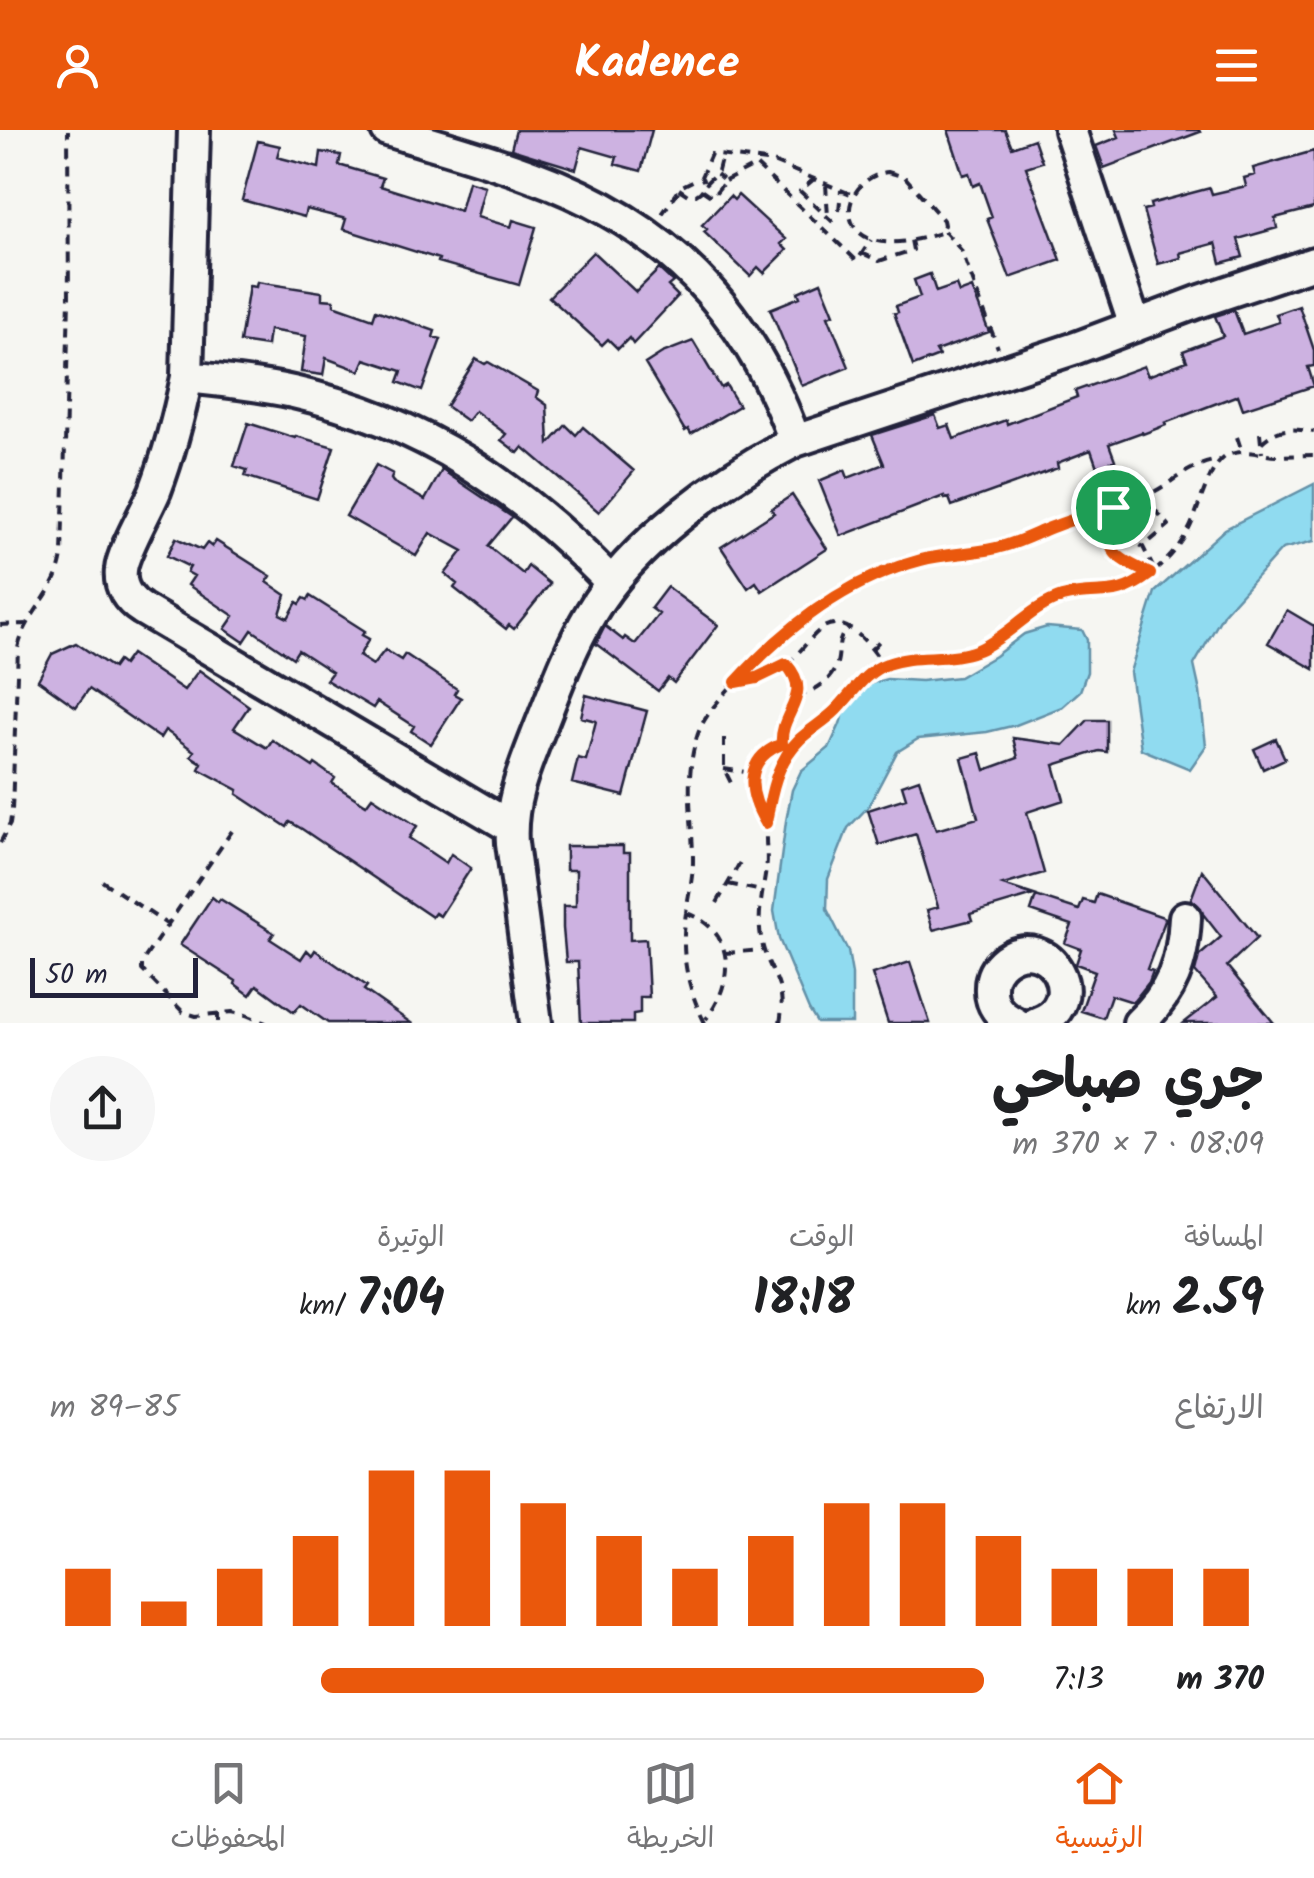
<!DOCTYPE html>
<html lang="ar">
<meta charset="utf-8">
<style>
body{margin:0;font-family:Kalam,"Playpen Sans Arabic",sans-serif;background:#f6f6f6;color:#202124;direction:rtl;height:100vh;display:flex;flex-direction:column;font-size:38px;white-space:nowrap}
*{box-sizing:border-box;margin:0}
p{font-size:32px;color:#757577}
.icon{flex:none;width:55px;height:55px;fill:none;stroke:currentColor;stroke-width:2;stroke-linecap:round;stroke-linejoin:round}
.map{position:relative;height:893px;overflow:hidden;direction:ltr}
.drawer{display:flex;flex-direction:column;background:#fff;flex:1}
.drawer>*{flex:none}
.scale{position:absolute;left:30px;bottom:25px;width:168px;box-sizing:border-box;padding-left:10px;border:5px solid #22223b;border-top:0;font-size:28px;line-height:35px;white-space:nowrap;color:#22223b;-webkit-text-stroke:8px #f6f6f2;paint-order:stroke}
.pin{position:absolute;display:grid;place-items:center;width:85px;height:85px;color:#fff;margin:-42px;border:5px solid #fff;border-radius:50%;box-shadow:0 2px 10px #0007}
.round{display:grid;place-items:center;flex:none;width:105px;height:105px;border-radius:52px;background:#f6f6f6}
.overview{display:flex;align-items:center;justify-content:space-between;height:170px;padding:0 50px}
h1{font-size:55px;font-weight:700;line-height:75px}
.stats{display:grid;grid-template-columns:repeat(3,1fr);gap:15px;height:170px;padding:10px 50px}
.stats div{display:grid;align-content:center}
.stats b{font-size:50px;font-weight:700}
.stats small{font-size:28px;font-weight:400}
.stats p{font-size:28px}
.chart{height:280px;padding:20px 50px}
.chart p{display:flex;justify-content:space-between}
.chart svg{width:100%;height:180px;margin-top:10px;stroke:#ea580c;stroke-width:6}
ul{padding:0 50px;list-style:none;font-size:32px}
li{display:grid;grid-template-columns:160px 120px 1fr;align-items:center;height:75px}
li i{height:25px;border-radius:12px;background:#ea580c}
header{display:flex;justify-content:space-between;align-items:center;height:130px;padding:0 50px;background:#ea580c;color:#fff;font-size:45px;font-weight:700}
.menu{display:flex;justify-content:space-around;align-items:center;height:140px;border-top:2px solid #e0e0e0;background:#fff;font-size:28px;color:#757577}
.menu a{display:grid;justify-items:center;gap:5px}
.menu .current{color:#ea580c}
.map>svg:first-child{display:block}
.water{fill:#90dbf0;stroke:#6491a8;stroke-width:2.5}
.building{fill:#cdb2e1;stroke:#22223b;stroke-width:2.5}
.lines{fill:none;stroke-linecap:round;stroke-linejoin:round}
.minor-casing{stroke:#22223b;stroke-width:38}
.path{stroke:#22223b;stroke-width:4;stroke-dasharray:10 8;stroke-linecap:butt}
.minor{stroke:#f6f6f2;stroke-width:30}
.route-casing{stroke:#fff;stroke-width:20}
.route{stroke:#ea580c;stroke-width:12}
</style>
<header><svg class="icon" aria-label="menu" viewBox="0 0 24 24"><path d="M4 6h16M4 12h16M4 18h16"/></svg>Kadence<svg class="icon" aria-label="person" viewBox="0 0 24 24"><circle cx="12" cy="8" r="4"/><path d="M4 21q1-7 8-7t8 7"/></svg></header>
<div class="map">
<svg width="1314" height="893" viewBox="0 0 1314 893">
<rect width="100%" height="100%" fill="#f6f6f2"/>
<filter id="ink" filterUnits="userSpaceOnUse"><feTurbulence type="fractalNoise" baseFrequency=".01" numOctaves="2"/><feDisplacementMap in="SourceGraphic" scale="20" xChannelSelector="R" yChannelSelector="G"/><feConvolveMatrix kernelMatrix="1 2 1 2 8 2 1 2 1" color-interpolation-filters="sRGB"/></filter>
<g filter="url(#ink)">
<path class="water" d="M1314,354V411L1282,419L1224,483L1194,535L1200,562L1206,616L1190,639L1141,619L1130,542L1155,462L1225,399Z
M1047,497L1082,500L1087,510V542L1080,561L1062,577L1016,595L987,602L918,609L897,622L868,677L848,698L828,749L827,779L848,821L852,844V893H817L809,880L779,809L774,781L786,691L792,660L801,641L829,618L840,594L846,573L864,555L887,549L921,551L959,547L995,526L1024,504Z"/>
<path class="building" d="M516,0H652L641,41L615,34L617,27L582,17L576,39L527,24L511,19Z
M948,0H1005L1012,17L1034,9L1042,32L1026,37L1061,130L1010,148L987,89L992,87L980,53L973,56L969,43L963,45Z
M1116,0H1199L1200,2L1104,38L1096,16L1119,7Z
M258,11L280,16L277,27L319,38L321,22L341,25L339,35L383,48L380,56L460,81L468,51L485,56L477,87L511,97L513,90L536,97L519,155L438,132L439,129L343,99L346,89L306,79L304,87L242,70Z
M1314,21V78L1275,88L1277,98L1238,109L1243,127L1221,133L1216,113L1180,123L1181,128L1158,134L1143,80L1151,78L1150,74L1210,58L1212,64L1246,56L1244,48L1255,45L1253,38Z
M738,65L786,109L781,114L787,120L764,143L758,137L750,146L704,102L707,99L702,95L730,66L734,70Z
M593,122L636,162L659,139L673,152L668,156L678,166L633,214L629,208L618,219L608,209L602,215L549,167Z
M930,144L936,162L956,155L959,163L972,158L989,202L936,221L939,226L913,236L894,183L898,182L896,176L920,167L914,150Z
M257,152L322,162V169L334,170V175L373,189L376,180L435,201L433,207L441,209L422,261L398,252L402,241L365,229L360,241L326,228L323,245L301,242L306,206L269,200L267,216L240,212L249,156L256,157Z
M821,152L834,184L828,186L849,237L802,256L770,179L800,167L798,162Z
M1299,176L1314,220V236L1308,237L1314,256L1243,279L1238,265L1165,293L1166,295L1143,304L1142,302L1109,314L1115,330L1097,337L1091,320L1057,333L1058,338L952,376L949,368L945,369L944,366L841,406L819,351L845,340L848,348L884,334L872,305L935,285L940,298L949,295L954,309L1006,290L1007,294L1077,267L1075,261L1144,236L1148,246L1187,231L1183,221L1223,206L1215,186L1234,180L1243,204L1279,192L1276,184Z
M693,211L721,258L726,255L739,276L691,304L688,299L685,301L645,234L662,223Z
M476,229L485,234L488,232L538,261L536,267L547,275L549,314L566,295L576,305L583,297L634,341L599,382L523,317L518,323L501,310L506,304L475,281L467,291L446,276Z
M248,293L295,308L296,306L334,317L317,369L245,346L247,340L234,336Z
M376,335L393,344L391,349L393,352L425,370L442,340L512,387L488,416L523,444L528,436L550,454L514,499L509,495L506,499L454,458L457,454L445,444L463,421L430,403L416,426L346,386Z
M792,365L827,419L762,461L756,452L748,458L721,417L774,383L771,379Z
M176,408L202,420L207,413L212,417L216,411L271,446L267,452L286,465L280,484L288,488L297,472L300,474L304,468L308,470L310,466L365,501L362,505L369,509L359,526L373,535L385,520L401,530L405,524L457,559L454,564L461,568L431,614L411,601L414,596L377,572L373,578L326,550L332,542L298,520L293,528L252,500L244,512L225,499L234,486L188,455L194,446L187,442L190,437L167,426Z
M667,457L718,495L674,553L668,548L658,561L596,514L605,496L623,510L625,507L635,514L659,484L651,478Z
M1287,480L1314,496V539L1268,513Z
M76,513L113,538L118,531L123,535L131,524L184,560L199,540L249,576L234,598L267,618L272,610L313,637L315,634L335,648L332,653L366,675L372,667L417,696L409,708L446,733L451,724L471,738L440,786L435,783L432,787L302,699L290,692L287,697L237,664L238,660L199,639L202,633L191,626L194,621L165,600L160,608L89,559L76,577L38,550L52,524Z
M586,565L647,581L624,666L572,653L578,628L586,630L596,591L581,587Z
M1088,590H1107V622L1099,621L1054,635L1064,670L1027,682L1044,743L1003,755L1034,765L970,784L972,790L933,800L927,780L938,777L916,704L879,715L868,680L906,668L902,655L919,649L936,700L978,688L962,628L980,623L985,640L1018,628L1013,608L1064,615Z
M1276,609L1285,629L1263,639L1254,619Z
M566,716H623V723H630V810L646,809L649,867H640V883L633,884V893H581L578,832H566L563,798V776H576V740H566Z
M1202,740L1257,808L1227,836L1274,893H1184L1217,867L1195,842L1199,826L1221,807L1203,784L1201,778L1191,769Z
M1097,764L1166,788L1147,839L1153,841L1149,852L1133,872L1111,865L1103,888L1081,881L1095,841L1076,834L1081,819L1065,813L1072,795L1031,781L1036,766L1079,780L1083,770L1094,773Z
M212,767L218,772L220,769L274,803L270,809L301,829L307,820L312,825L315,820L367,856L364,860L411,893H328L301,874L294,882L257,855L250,865L235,854L236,851L180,815Z
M910,832L930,893H888L872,844Z"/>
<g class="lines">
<g class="minor-casing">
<path id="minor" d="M194,0L187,247C179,286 169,324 155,361C147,380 122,423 121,440C119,457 128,470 142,479L511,697
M387,0C435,15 485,28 532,46C666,95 747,177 795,311
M1070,0L1135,196
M187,247C223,251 258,254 293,262C423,291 521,358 611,452
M536,893L512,713C509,670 526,634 541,595C556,557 570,518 591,483C631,414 724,347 795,311L1076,218L1198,172L1314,133
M1015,893C1000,886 990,875 991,857C991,846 996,837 1005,830C1050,798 1091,874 1037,893
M1139,893C1172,863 1183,832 1185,787"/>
</g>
<path class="path" d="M888,42L905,47L943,90L944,95L940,103C921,109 890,117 870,109C834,94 850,47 888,42Z
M814,49L800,61L837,96
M725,51L756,35L857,131L871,110
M705,54L718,41L722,25
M826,54L828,87
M679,59L688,65H696C703,61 706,56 702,48
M702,60L712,67L725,51L717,44
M839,81L841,60
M662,84L682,56L701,47L711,24L773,32L853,65
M944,101L961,120L998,218
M862,123L879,131L913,120L911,110
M1260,303L1262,323
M1237,307L1242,322
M1261,313C1277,297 1293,298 1314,302
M1113,377C1108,424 1107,423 1150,444
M1125,406L1143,417L1155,441
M1111,417L1157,382L1169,395L1143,417
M0,495L26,494
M872,519L882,508
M736,552C751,550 768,547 781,538C797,528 807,510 821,499C845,481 872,517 883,535
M797,567C816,560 835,550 838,528C840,514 837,508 849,498
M724,608V639L732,655
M782,614C779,582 814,567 787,536
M724,639L752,643
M766,693C745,657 746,616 796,613
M232,701L142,832V840L183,882L196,886L232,882L246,885L266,893
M0,713L10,694L12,680L18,518C27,481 57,463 62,425L69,169L68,0
M102,751L168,795
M728,754L762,761
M717,773L743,727
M686,783C736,800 735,852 706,889
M725,823L764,820
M218,882V893
M705,893C687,858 680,823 686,783C688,766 693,749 693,731C693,689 684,651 696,610C702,587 718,572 733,554C782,501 843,453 914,432C950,421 988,423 1025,409C1041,403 1057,395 1074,389C1098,381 1123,376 1146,366C1172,354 1190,333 1220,330
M780,893C788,849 766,843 761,807C757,784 763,762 766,739C768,729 766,719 766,709C765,684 770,657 781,635C793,611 815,600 834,582C855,562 866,539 897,530C924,523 952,531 979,519C1009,506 1030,477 1062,467C1087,460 1112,468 1136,454C1157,442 1176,423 1188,401C1200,380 1208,331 1231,324C1246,319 1261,325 1276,326C1289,326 1301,325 1314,325"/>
<use href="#minor" class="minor"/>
</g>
</g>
<g class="lines" filter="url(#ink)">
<g class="route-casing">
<path id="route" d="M1113,377C1108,424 1107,423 1150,444C1113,472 1100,457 1062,467C1030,477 1008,507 978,520C948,532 916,523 887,534C864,542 853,563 836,580C825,591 812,598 800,609C777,631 771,662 766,693C748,663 743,629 782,614C779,582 815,566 786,534L757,548L736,552C785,498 848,449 921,430C948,423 977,424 1004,416C1019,412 1033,405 1047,399C1069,390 1091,384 1113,377Z"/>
</g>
<use href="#route" class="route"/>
</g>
</svg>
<div class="scale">50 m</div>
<div class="pin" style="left:1113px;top:377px;background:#1e9e55"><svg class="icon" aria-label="arrive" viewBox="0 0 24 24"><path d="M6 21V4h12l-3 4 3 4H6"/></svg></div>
</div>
<section class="drawer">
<div class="overview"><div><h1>جري صباحي</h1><p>08:09 · 7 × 370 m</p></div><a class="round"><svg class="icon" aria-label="share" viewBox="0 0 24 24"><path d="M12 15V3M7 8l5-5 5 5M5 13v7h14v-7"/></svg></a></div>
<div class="stats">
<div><p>المسافة</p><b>2.59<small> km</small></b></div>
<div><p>الوقت</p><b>18:18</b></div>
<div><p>الوتيرة</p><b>7:04<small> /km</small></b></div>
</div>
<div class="chart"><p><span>الارتفاع</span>85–89 m</p>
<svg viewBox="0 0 160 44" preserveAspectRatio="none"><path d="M5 44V30M15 44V38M25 44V30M35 44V22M45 44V6M55 44V6M65 44V14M75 44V22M85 44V30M95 44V22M105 44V14M115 44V14M125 44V22M135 44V30M145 44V30M155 44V30"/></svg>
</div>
<ul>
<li><b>370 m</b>7:13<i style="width:71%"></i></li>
</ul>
</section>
<nav class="menu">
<a class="current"><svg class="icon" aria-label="home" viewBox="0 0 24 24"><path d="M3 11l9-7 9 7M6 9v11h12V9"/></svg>الرئيسية</a>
<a><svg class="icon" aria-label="map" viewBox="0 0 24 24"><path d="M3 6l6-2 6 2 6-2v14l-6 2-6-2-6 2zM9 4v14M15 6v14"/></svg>الخريطة</a>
<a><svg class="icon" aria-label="saved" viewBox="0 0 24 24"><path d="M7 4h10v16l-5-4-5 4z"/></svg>المحفوظات</a>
</nav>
